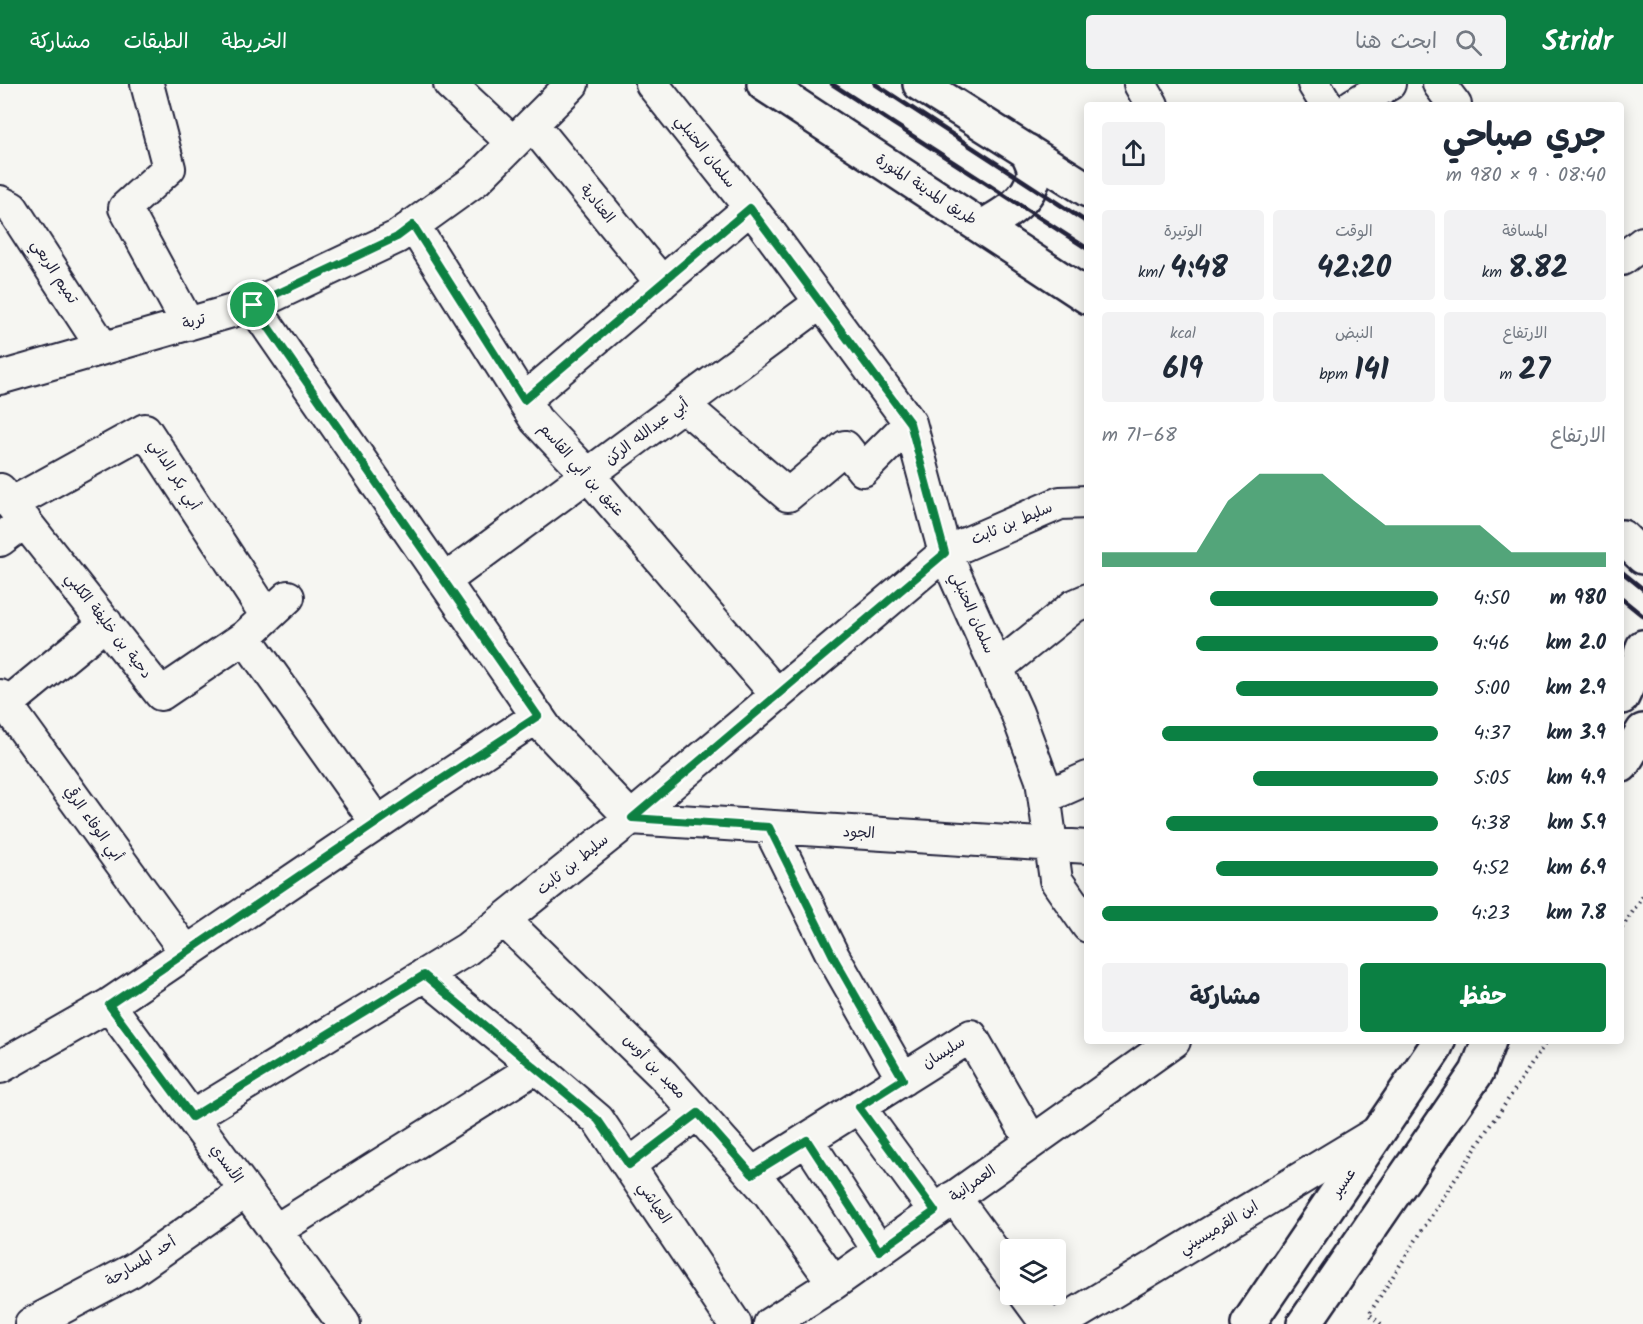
<!DOCTYPE html>
<html lang="ar">
<meta charset="utf-8">
<style>
body{margin:0;font-family:Kalam,"Playpen Sans Arabic",sans-serif;background:#f2f2f3;color:#1f2937;direction:rtl;height:100vh;display:flex;flex-direction:column;font-size:22px;white-space:nowrap}
*{box-sizing:border-box;margin:0}
p{font-size:20px;color:#747a83}
.icon{flex:none;width:33px;height:33px;fill:none;stroke:currentColor;stroke-width:2;stroke-linecap:round;stroke-linejoin:round}
.map{position:relative;flex:1;overflow:hidden;direction:ltr}
.side{position:absolute;left:1084px;top:18px;width:540px;height:942px;display:flex;flex-direction:column;background:#fff;border-radius:6px;box-shadow:0 3px 15px #0003;direction:rtl}
.side>*{flex:none}
.fabs{position:absolute;left:1000px;top:1155px;display:grid;gap:12px}
.fabs a{display:grid;place-items:center;width:66px;height:66px;border-radius:6px;background:#fff;box-shadow:0 3px 15px #0003;font-size:30px}
.pin{position:absolute;display:grid;place-items:center;width:51px;height:51px;color:#fff;margin:-26px;border:3px solid #fff;border-radius:50%;box-shadow:0 2px 6px #0007}
.round{display:grid;place-items:center;flex:none;width:63px;height:63px;border-radius:6px;background:#f2f2f3}
.summary{display:flex;align-items:center;justify-content:space-between;height:102px;padding:0 18px}
h1{font-size:33px;font-weight:700;line-height:45px}
.figures{display:grid;grid-template-columns:repeat(3,1fr);gap:9px;height:102px;padding:6px 18px}
.figures div{display:grid;align-content:center;border-radius:6px;background:#f2f2f3;text-align:center}
.figures b{font-size:30px;font-weight:700}
.figures small{font-size:16px;font-weight:400}
.figures p{font-size:16px}
.chart{height:168px;padding:12px 18px}
.chart p{display:flex;justify-content:space-between}
.chart svg{width:100%;height:108px;margin-top:6px;fill:#0b8043;opacity:.7}
.primary-button{display:flex;gap:12px;margin-top:auto;padding:12px 18px}
.primary-button a{flex:1;height:69px;border-radius:6px;background:#0b8043;color:#fff;font-size:24px;font-weight:700;line-height:69px;text-align:center}
.primary-button a+a{background:#f2f2f3;color:#1f2937}
ul{padding:0 18px;list-style:none;font-size:20px}
li{display:grid;grid-template-columns:96px 72px 1fr;align-items:center;height:45px}
li i{height:15px;border-radius:8px;background:#0b8043}
header{display:flex;align-items:center;gap:36px;box-sizing:border-box;height:84px;padding:0 30px;background:#0b8043;color:#fff}
header strong{font-size:28px}
nav{display:flex;gap:33px;margin-inline-start:auto;font-size:21px}
.search{width:420px;height:54px;background:#f2f2f3;display:flex;align-items:center;gap:15px;box-sizing:border-box;padding:0 21px;border-radius:6px;color:#747a83;font-size:22px}
.map>svg:first-child{display:block}
.lines{fill:none;stroke-linecap:round;stroke-linejoin:round}
.street-casing{stroke:#22223b;stroke-width:36}
.primary-casing{stroke:#22223b;stroke-width:38}
.path{stroke:#22223b;stroke-width:4;stroke-dasharray:1.5 4.5;stroke-linecap:butt}
.street{stroke:#f6f6f2;stroke-width:32}
.primary{stroke:#f6f6f2;stroke-width:33}
.rail{stroke:#22223b;stroke-width:4.5}
.route-casing{stroke:#fff;stroke-width:12}
.route{stroke:#0b8043;stroke-width:8}
.labels{text-anchor:middle;dominant-baseline:central;stroke-width:4.5;stroke-linejoin:round;paint-order:stroke}
.street-label{font-size:15px;fill:#22223b;stroke:#f6f6f2}
</style>
<header>
<strong>Stridr</strong>
<div class="search"><svg class="icon" aria-label="search" viewBox="0 0 24 24"><circle cx="10" cy="10" r="6"/><path d="M15 15l6 6"/></svg>ابحث هنا</div>
<nav><a>الخريطة</a><a>الطبقات</a><a>مشاركة</a></nav>
</header>
<div class="map">
<svg width="1643" height="1240" viewBox="0 0 1643 1240">
<rect width="100%" height="100%" fill="#f6f6f2"/>
<filter id="ink" filterUnits="userSpaceOnUse"><feTurbulence type="fractalNoise" baseFrequency=".0167" numOctaves="2"/><feDisplacementMap in="SourceGraphic" scale="12" xChannelSelector="R" yChannelSelector="G"/><feConvolveMatrix kernelMatrix="1 2 1 2 8 2 1 2 1" color-interpolation-filters="sRGB"/></filter>
<g filter="url(#ink)">
<g class="lines">
<g class="street-casing">
<path id="street" d="M147,0L169,84L125,124L188,240
M450,0L513,59
M652,0L764,141L910,339L945,469L1017,629L1042,696L1056,796L1088,842
M1140,0L1152,21
M1314,0L1327,21
M1439,0L1455,21
M1353,21L1389,0
M532,40L662,199
M0,118L12,124L103,264
M413,141L536,336L588,391L777,611
M1622,175L1643,159
M253,221L547,646L631,734L1088,763
M0,294L253,221L397,153L476,96L572,0
M524,316L750,124
M683,321L788,411L845,363L863,386L910,339
M0,406L161,610L245,553L288,513
M11,420L145,346L267,532
M0,456L25,437
M444,497L820,219
M245,553L377,739
M997,584L1074,522L1088,516
M0,612L186,868
M6,621L106,539
M1045,713L1088,694
M769,743L834,874L903,995
M504,836L663,991L769,1109L834,1199
M424,891L536,983
M109,921L344,1240
M0,983L109,921L422,709L538,632
M859,1023L935,1127
M192,1033L467,865L631,734L945,469L1060,419L1088,418
M807,1056L879,1167
M629,1081L697,1029
M752,1090L971,952L1032,1058
M954,1113L1011,1191
M275,1147L536,983L598,1036L735,1240
M1025,1210L1047,1240
M31,1240L133,1186L246,1107
M770,1240L834,1199L1174,957
M1059,1240L1378,1048"/>
</g>
<g class="primary-casing">
<path id="primary" d="M764,0L1088,213
M920,0L1088,106
M982,143C1002,132 1031,116 1034,90C1035,83 1030,74 1027,67
M1622,453L1643,473
M1622,613L1639,577L1643,563
M1622,681L1643,647
M1248,1240L1434,966L1438,957
M1304,1240L1477,988L1489,957"/>
</g>
<path class="path" d="M1622,844L1643,812
M1381,1240L1369,1230L1444,1112L1547,957"/>
<use href="#street" class="street"/>
<use href="#primary" class="primary"/>
<path class="rail" d="M832,0L1088,165
M875,0L1088,139
M1622,488L1643,505
M1622,515L1643,532"/>
</g>
</g>
<g class="lines" filter="url(#ink)">
<g class="route-casing">
<path id="route" d="M750,124L910,339L945,469L632,734L769,743L834,874L903,995L859,1023L935,1127L879,1167L807,1056L752,1090L698,1029L629,1081L598,1036L424,891L192,1033L109,921L422,708L538,632L253,221L397,153L413,141L524,316Z"/>
</g>
<use href="#route" class="route"/>
</g>
<g class="labels">
<g class="street-label">
<text transform="translate(705 68) rotate(52)">سلمان الحنبلي</text>
<text transform="translate(926 106) rotate(33)">طريق المدينة المنورة</text>
<text transform="translate(597 120) rotate(51)">العنادية</text>
<text transform="translate(54 188) rotate(57)">تميم الربعي</text>
<text transform="translate(194 238) rotate(-16)">تربة</text>
<text transform="translate(647 348) rotate(-37)">أبي عبدالله الركن</text>
<text transform="translate(581 386) rotate(48)">عتيق بن أبي القاسم</text>
<text transform="translate(174 391) rotate(57)">أبي بكر الداني</text>
<text transform="translate(1012 440) rotate(-23)">سليط بن ثابت</text>
<text transform="translate(972 529) rotate(66)">سلمان الحنبلي</text>
<text transform="translate(108 542) rotate(52)">دحية بن خليفة الكلبي</text>
<text transform="translate(93 740) rotate(54)">أبي الوفاء الرقي</text>
<text transform="translate(859 749) rotate(3)">الجود</text>
<text transform="translate(573 781) rotate(-39)">سليط بن ثابت</text>
<text transform="translate(944 969) rotate(-32)">سليسان</text>
<text transform="translate(654 983) rotate(46)">معبد بن أوس</text>
<text transform="translate(226 1080) rotate(54)">الأسدي</text>
<text transform="translate(1344 1099) rotate(-56)">عسير</text>
<text transform="translate(973 1100) rotate(-35)">العمرانية</text>
<text transform="translate(654 1119) rotate(56)">العياشي</text>
<text transform="translate(1219 1144) rotate(-31)">ابن القرميسيني</text>
<text transform="translate(141 1178) rotate(-32)">أحد المسارحة</text>
</g>
</g>
</svg>
<div class="fabs">
<a><svg class="icon" aria-label="layers" viewBox="0 0 24 24"><path d="M12 4l9 5-9 5-9-5zM3 14l9 5 9-5"/></svg></a>
</div>
<div class="pin" style="left:253px;top:221px;background:#1e9e55"><svg class="icon" aria-label="arrive" viewBox="0 0 24 24"><path d="M6 21V4h12l-3 4 3 4H6"/></svg></div>
<section class="side">
<div class="summary"><div><h1>جري صباحي</h1><p>08:40 · 9 × 980 m</p></div><a class="round"><svg class="icon" aria-label="share" viewBox="0 0 24 24"><path d="M12 15V3M7 8l5-5 5 5M5 13v7h14v-7"/></svg></a></div>
<div class="figures">
<div><p>المسافة</p><b>8.82<small> km</small></b></div>
<div><p>الوقت</p><b>42:20</b></div>
<div><p>الوتيرة</p><b>4:48<small> /km</small></b></div>
</div>
<div class="figures">
<div><p>الارتفاع</p><b>27<small> m</small></b></div>
<div><p>النبض</p><b>141<small> bpm</small></b></div>
<div><p>kcal</p><b>619</b></div>
</div>
<div class="chart"><p><span>الارتفاع</span>68–71 m</p>
<svg viewBox="0 0 160 44" preserveAspectRatio="none"><path d="M0 44V38L10 38L20 38L30 38L40 17L50 6L60 6L70 6L80 17L90 27L100 27L110 27L120 27L130 38L140 38L150 38L160 38V44z"/></svg>
</div>
<ul>
<li><b>980 m</b>4:50<i style="width:68%"></i></li>
<li><b>2.0 km</b>4:46<i style="width:72%"></i></li>
<li><b>2.9 km</b>5:00<i style="width:60%"></i></li>
<li><b>3.9 km</b>4:37<i style="width:82%"></i></li>
<li><b>4.9 km</b>5:05<i style="width:55%"></i></li>
<li><b>5.9 km</b>4:38<i style="width:81%"></i></li>
<li><b>6.9 km</b>4:52<i style="width:66%"></i></li>
<li><b>7.8 km</b>4:23<i style="width:100%"></i></li>
</ul>
<div class="primary-button"><a>حفظ</a><a>مشاركة</a></div>
</section>
</div>
